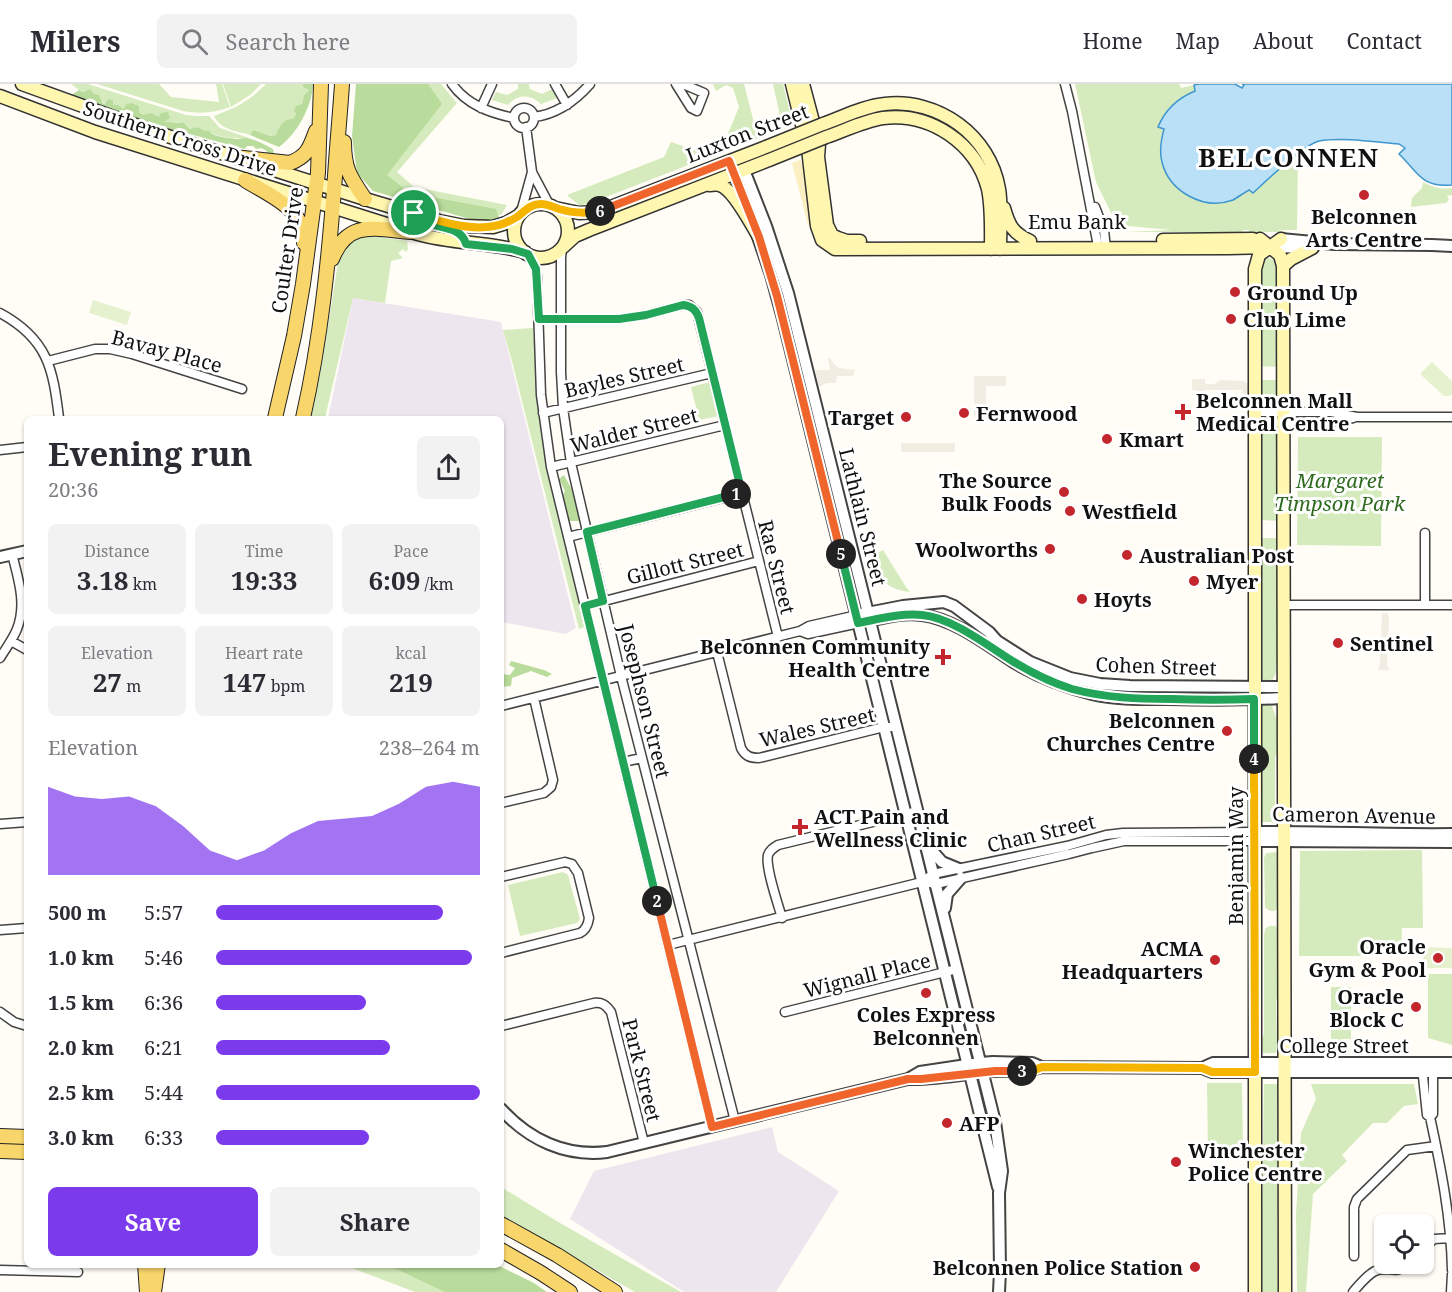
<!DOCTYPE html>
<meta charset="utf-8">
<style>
body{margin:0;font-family:"Noto Serif",serif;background:#f2f2f3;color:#2b2b33;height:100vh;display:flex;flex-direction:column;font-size:22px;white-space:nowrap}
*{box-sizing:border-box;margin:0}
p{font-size:20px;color:#7c7c81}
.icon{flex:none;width:33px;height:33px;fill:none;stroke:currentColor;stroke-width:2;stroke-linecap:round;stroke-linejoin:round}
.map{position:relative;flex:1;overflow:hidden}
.panel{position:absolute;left:24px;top:332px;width:480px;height:852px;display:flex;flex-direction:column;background:#fff;border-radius:9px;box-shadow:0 2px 4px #0004}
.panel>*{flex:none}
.fabs{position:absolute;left:1374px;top:1130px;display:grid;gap:12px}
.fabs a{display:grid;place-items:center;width:60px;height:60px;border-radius:9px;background:#fff;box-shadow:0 2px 4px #0004;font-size:30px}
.pin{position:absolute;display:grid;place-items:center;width:51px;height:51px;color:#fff;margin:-26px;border:3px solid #fff;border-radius:50%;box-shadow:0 2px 6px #0007}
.km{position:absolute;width:30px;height:30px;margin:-15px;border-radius:50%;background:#222;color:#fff;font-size:16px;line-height:30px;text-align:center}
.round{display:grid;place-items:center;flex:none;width:63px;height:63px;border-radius:9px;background:#f2f2f3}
.headline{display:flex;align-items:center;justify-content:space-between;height:102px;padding:0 24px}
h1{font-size:33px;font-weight:700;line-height:45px}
.metrics{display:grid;grid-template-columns:repeat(3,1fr);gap:9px;height:102px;padding:6px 24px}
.metrics div{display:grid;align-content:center;border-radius:9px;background:#f2f2f3;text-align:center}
.metrics b{font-size:26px;font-weight:700}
.metrics small{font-size:16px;font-weight:400}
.metrics p{font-size:16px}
.chart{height:168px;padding:12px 24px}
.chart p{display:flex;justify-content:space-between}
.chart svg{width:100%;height:108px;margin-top:6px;fill:#7c3aed;opacity:.7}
.button{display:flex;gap:12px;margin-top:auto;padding:12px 24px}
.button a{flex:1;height:69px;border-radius:9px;background:#7c3aed;color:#fff;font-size:24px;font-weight:700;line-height:69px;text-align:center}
.button a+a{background:#f2f2f3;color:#2b2b33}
ul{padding:0 24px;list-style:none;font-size:20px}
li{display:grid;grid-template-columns:96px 72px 1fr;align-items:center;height:45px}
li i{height:15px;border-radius:8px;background:#7c3aed}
header{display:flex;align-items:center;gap:36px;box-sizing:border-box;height:84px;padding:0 30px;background:#fff;border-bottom:2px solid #e1e1e2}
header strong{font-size:28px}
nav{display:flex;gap:33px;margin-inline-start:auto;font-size:21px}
.search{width:420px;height:54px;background:#f2f2f3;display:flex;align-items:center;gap:15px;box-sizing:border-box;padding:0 21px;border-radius:9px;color:#7c7c81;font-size:22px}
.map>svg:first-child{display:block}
.industrial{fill:#eee6ef}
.green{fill:#d5ebbd}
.forest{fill:#b9dc9c}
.sand{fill:#fbeec1}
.pitch{fill:#e6f2cf}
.plaza{fill:#f1ede2}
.water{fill:#b9e0f7;stroke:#3f96cf;stroke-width:1.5}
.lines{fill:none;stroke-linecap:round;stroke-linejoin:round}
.minor-casing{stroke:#444;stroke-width:11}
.tertiary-casing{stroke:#444;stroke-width:14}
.secondary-casing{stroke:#333;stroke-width:15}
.primary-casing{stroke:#222;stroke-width:16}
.minor{stroke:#fff;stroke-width:8}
.tertiary{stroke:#fff;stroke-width:10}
.secondary{stroke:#fff6b0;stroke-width:12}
.primary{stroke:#f9d66b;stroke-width:14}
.secondary-bridge-casing{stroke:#333;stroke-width:15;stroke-linecap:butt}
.secondary-bridge{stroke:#fff6b0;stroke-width:12}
.split-1-casing{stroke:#fff;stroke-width:12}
.split-2-casing{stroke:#fff;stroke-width:12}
.split-3-casing{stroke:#fff;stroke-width:12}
.split-4-casing{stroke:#fff;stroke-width:12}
.split-5-casing{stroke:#fff;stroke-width:12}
.split-6-casing{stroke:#fff;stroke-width:12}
.split-7-casing{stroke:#fff;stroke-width:12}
.split-1{stroke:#22a559;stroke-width:8}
.split-2{stroke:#22a559;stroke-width:8}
.split-3{stroke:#f0652b;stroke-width:8}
.split-4{stroke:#f5b400;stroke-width:8}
.split-5{stroke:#22a559;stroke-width:8}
.split-6{stroke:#f0652b;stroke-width:8}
.split-7{stroke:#f5b400;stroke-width:8}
.poi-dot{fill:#c4262e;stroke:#fff;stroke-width:2}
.labels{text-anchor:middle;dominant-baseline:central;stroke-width:6;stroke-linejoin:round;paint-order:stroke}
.street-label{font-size:20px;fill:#111;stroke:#fff}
.poi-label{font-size:20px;font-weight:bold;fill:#111;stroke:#fff;text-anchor:start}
.park-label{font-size:20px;font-style:italic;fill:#2f6b1f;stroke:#fff}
.district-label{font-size:26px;font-weight:bold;letter-spacing:1.5px;fill:#111;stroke:#fff}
</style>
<header>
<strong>Milers</strong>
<div class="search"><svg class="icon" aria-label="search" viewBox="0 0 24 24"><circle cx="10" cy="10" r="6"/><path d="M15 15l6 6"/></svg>Search here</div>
<nav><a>Home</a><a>Map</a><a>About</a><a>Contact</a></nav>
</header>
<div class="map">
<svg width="1452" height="1208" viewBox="0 0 1452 1208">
<rect width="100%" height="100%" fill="#fffdf5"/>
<path class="industrial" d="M353,214L501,238L576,544L566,550L501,538V334H328Z
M772,1043L778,1068L839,1107L776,1208H684L570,1135L594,1087Z"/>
<path class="green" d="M71,0H88L186,31L195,32H209L220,44L249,54C237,54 218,55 209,47L203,46L198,43L189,45L178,38L167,39L163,37L159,33L143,31L139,28V22L132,19L127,21L123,25L102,18L93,10L79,6Z
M97,0H159L171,13L219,18L216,0H222L230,23C214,29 200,30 183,27Z
M223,0H261L250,11L231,23Z
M266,0H303V3L309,6L304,11L302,20L293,35L276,51L272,52L253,46L250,51C237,47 220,46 214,32C238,23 248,18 266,0Z
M369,0H441L457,19L397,88L414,103L507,121L501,131L484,130L388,103Z
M518,0H529L530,5L542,10L552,5L557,14L541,20C530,10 518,10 508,21L492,16L496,8L507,11L518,5Z
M713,0H744L758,54L611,111L580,122L567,111L664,73L671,58L694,66L727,52L739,23L733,4L726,1L716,7Z
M773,0H783L793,41L783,45Z
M1075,0H1179L1181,4L1194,1L1195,7C1177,15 1166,25 1158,43L1163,45L1161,54V72L1285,79L1298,70L1297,146H1277L1286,148H1249V146H1242L1243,148H1125L1172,146L1117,141L1096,98Z
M1423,98C1432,103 1441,106 1452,104V111L1447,112L1449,116L1446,119L1411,123L1412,114L1422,104Z
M362,150L407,157L408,165L406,168L403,165L398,169L403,174L391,177L385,219L353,214L325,334H311L322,280L339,172L347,158Z
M1263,174L1277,175L1280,283L1258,282L1259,186Z
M533,244L539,331L546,384L585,543L579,545L513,281L503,246Z
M1260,296H1280L1279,322L1260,321Z
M710,298L719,332L699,336L691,303Z
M1261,343H1280V437L1260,436Z
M1298,353H1382L1381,462L1297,461Z
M1260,454H1280V522L1276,589L1270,601L1259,600Z
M883,466L906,503L910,508C888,506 877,494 870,474Z
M1267,620L1272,622L1277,636L1279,662L1275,673V736L1273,738H1261L1260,732L1261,623Z
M1422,766L1423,844H1402C1401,858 1404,862 1393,872H1299L1300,767Z
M1279,768V823C1274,829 1270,828 1265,823L1264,774L1266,769Z
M563,788L568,791L580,835L577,839L520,852L508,801Z
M1269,842C1275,841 1277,842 1280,848L1279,903L1276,918L1277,961L1276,969H1263C1259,962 1262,955 1264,949V851L1265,845Z
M1428,890H1452V961L1428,954Z
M1331,903H1351V955H1343V959H1338V955H1331Z
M1207,999H1242L1243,1070L1208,1071Z
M1264,1000H1279L1281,1208H1261Z
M1311,1000H1414L1418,1020L1404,1022L1387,1039H1373L1342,1071L1347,1077L1313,1110L1306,1208H1297L1296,1130L1301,1049L1316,1015Z
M501,1103L560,1139L681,1208H635L501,1131Z
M344,1181H455L508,1208H415Z"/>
<path class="forest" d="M303,0H313C312,23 297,50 279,63L250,51L253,46L271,52L276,51C279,43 283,34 293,35L296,30L294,26L296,22L302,20L304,11L309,6L303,3Z
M356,0H428L442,20L387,91L410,109L496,125L500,136H473L373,107L357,89L352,52Z
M90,5L94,10L99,11L102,18L104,20L109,15L113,17V21H118L123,25L127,20L132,19L139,22V28L143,31L151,29L159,33L161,29L168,28L170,34L164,38L184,39L189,45L198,43L203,46L209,47C215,54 227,53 236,55C241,55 246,53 251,55C258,57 266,61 273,65L274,69L270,71L267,69V67L261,64L256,65L253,62H247L245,65L160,42L70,12L79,6L84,8Z
M564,391L572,406L580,437H567L562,412L565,407L559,395Z
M511,577L544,586L552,590L547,593L531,587L512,594L511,602L501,603V590L510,591L515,584L509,581Z
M388,1181H497L534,1199L547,1208H445Z"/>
<path class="sand" d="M800,76L803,81H805L812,141H808L792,79Z"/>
<path class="pitch" d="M93,216L131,228L127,241L89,229Z
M1432,278L1452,297V310L1449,312H1444L1421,291V289Z
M1423,863L1452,864V884H1423Z"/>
<path class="plaza" d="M828,274H830L835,281L839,284L855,286L853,292H837L836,299H827L819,303L815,286H830Z
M974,292H1006V302H986V334H974Z
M1192,295H1205V300H1214L1221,296L1244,297L1250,302L1251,320H1243L1242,306H1204L1203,311H1197V306H1192Z
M901,359H955V368H901Z
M1382,529H1387L1389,533L1387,582L1390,586H1378L1380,580Z"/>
<path class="water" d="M1199,0H1235L1242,4L1244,1L1242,0H1452V101C1421,104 1418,88 1399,70L1405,64L1399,60C1375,58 1342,53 1319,57C1303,61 1266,97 1253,109L1249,106C1244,109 1238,113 1233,116C1203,127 1169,107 1162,78C1159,67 1161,56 1164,45L1158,43C1165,26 1178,14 1195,7L1194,1Z"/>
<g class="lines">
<g class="minor-casing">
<path id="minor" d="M452,0C467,21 490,29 514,34
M555,0L567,21
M676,0L691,24L697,27L704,9L683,0
M1065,0L1072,27L1097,157V165
M481,24L492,0
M514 34a10 10 0 1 1 20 0a10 10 0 1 1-20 0Z
M534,33C557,30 575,17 590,0
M526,43L532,88L550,122
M1095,123L1104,146L1106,165
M521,128L532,88
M562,164L561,174V288L563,324L571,379L621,592L735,1037
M528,170L536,185L537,193L541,311L551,383L712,1043
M0,229C48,255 53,285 59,334
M539,235H619L646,231L683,221H689L697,228L778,553
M48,277L95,265H110L132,270L242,305
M1254,328H1331L1357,333H1452
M543,329L712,289
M1254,339L1332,338L1353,334
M0,366L27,363
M551,383L725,341
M1425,449V521
M568,453L742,409
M1284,521H1452
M585,522L759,477
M800,547L808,550L859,539
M11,557L27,566
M717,568L741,664C745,672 750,674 759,674L884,643H897
M0,574C6,564 13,555 17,545C27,520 18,494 12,470
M501,622L800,547L809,542L857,531
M623,678L642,674
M501,719L544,709L551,703L553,696L534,614
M0,740L27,738
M501,793L565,778L572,780L578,789L589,834C588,841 586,846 580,849L501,869
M930,799L936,800L1069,770L1092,764L1124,757H1255
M782,834C778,820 765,783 768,771C770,766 773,764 778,761L918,727
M0,846L27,844
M668,861L922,798L933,790L1067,762L1106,751L1123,749L1255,748
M0,928L14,938L27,942
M785,928L957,885
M501,942L594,919C602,918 606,921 611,928L644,1059
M1422,983L1427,1031L1430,1033C1441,1084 1451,1134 1452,1186
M1430,1033L1433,1030V985
M1424,1164L1434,1155L1451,1154
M1354,1172V1123L1357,1115L1407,1066L1436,1062
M0,1186L78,1188
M1353,1208C1359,1201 1367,1191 1375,1187C1388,1181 1396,1192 1409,1179
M1451,1208L1452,1190"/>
</g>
<g class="tertiary-casing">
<path id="tertiary" d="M744,86L766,142L788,209L995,1038L1002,1087L999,1109L1000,1187L999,1208
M734,90L749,129
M756,147L771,191L783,235L998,1103
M1281,155L1334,160L1432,161L1452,162
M1270,163L1313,164
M0,473L27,467
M862,530L903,522L944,518L954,522L989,548L997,557L1030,578L1070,594L1100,600L1130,602L1284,603
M864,538C883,534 902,528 922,531C955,535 988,562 1015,579C1039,593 1065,603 1092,610C1117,616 1143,615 1169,615C1207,616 1246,616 1284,614
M1255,748C1321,747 1386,751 1452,750
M1255,757L1452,758
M928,762L942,778L959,785
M945,824L947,810L961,794
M1202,984L1213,979H1452
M908,995L920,988L980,979L993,978L1032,979L1039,982
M501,1025C529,1056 566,1073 607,1068L908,995C936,996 964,990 991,987C1009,986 1026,989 1042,983L1202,984L1212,988H1452"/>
</g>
<g class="secondary-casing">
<path id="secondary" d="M22,0L152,47L365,115L439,137L464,142L493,143L506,139L518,132
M792,0L808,65L817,142L822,156L835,165L1229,164L1270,163
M803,0L819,60L818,73L827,141L832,151L838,154L847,157H860
M0,12L95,48L418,150C453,160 490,158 525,168
M823,40C843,33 864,22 885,20C938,14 990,51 999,105C1002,122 1000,148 1000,165
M826,53C844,47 863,37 883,34C930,28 976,59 988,105C992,124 991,146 991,165
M709,101C712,101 716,100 719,101C733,104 751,140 759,153
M514 147a27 27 0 1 1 54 0a27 27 0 1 1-54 0Z
M555,124L579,129L598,128L766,63
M1004,124C1009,142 1013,149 1030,157
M1260,155L1280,171L1283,182L1285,1208
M1163,156L1253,155
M563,163L575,152L589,146L769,76
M1283,182L1291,175L1312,164
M1255,1208V185L1259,171L1281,155"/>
</g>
<g class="primary-casing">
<path id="primary" d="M344,58C344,85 350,93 365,115
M234,73L290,79C308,72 310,63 316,47
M245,96C270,112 305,124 304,159
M332,175C348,135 375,145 411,148
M275,334L294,252L303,200L318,89L321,0
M303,334C321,255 329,174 335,92C337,61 340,31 342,0
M0,1052L27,1053
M0,1067L27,1068
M501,1140L557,1171L615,1208
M501,1166L541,1189L570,1208
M145,1180L147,1208
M154,1208L158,1180"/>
</g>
<use href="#minor" class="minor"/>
<use href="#tertiary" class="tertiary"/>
<use href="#secondary" class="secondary"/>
<use href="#primary" class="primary"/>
<g class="secondary-bridge-casing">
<path id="secondary-bridge" d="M766,63L823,40
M769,76L826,53"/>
</g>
<use href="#secondary-bridge" class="secondary-bridge"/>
</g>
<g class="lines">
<g class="split-1-casing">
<path id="split-1" d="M414,129C419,133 424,138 430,140C443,144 462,144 466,160L512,165L528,170L536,185L539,235H619L646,231L683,221C692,222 696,226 699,234L742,409L736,410"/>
</g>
<g class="split-2-casing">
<path id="split-2" d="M657,817L585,522L603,517L587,448L736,410"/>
</g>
<g class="split-3-casing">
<path id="split-3" d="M657,817L712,1043L908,995H921L995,987H1022"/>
</g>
<g class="split-4-casing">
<path id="split-4" d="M1022,987H1032L1042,983L1202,984L1212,988H1255L1254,675"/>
</g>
<g class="split-5-casing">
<path id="split-5" d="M841,470L858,539C879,535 900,529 922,531C953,534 988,562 1014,578C1032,589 1052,599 1072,605C1106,614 1138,615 1172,615C1199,616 1227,616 1254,615V675"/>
</g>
<g class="split-6-casing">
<path id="split-6" d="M600,127L729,77L759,153L777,212L841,470"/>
</g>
<g class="split-7-casing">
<path id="split-7" d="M414,129C441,138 477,150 505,139C509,137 514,135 517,133C525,127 530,120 541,120C548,120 553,123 559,125C573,129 586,130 600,127"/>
</g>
<use href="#split-1" class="split-1"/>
<use href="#split-2" class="split-2"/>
<use href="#split-3" class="split-3"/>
<use href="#split-4" class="split-4"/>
<use href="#split-5" class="split-5"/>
<use href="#split-6" class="split-6"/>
<use href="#split-7" class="split-7"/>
</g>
<g class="poi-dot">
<circle cx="1364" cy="111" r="6"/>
<circle cx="1235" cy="208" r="6"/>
<circle cx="1231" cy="235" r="6"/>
<path d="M1180 319h6v6h6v6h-6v6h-6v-6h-6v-6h6z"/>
<circle cx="964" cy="329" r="6"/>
<circle cx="906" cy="333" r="6"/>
<circle cx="1107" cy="355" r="6"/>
<circle cx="1064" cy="408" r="6"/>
<circle cx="1070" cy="427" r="6"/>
<circle cx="1050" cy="465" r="6"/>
<circle cx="1127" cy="471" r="6"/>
<circle cx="1194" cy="497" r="6"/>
<circle cx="1082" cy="515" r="6"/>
<circle cx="1338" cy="559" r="6"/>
<path d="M940 564h6v6h6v6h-6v6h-6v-6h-6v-6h6z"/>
<circle cx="1227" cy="647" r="6"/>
<path d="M797 734h6v6h6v6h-6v6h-6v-6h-6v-6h6z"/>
<circle cx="1438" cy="874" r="6"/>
<circle cx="1215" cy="876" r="6"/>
<circle cx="926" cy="909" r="6"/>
<circle cx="1416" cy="923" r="6"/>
<circle cx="947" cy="1039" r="6"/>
<circle cx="1176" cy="1078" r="6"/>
<circle cx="1195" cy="1183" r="6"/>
</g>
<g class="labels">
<g class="street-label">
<text transform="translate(747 49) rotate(-21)">Luxton Street</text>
<text transform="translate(180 54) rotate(18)">Southern Cross Drive</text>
<text x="1077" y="137">Emu Bank</text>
<text transform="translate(287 166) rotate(-82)">Coulter Drive</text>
<text transform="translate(167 267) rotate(15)">Bavay Place</text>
<text transform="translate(624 293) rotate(-13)">Bayles Street</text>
<text transform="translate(634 346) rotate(-14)">Walder Street</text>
<text transform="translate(863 433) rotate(76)">Lathlain Street</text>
<text transform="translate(685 479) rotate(-14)">Gillott Street</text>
<text transform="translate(777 483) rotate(76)">Rae Street</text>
<text transform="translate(1156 582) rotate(2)">Cohen Street</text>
<text transform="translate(645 617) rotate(76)">Josephson Street</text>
<text transform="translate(817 643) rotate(-13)">Wales Street</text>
<text transform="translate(1354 731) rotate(1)">Cameron Avenue</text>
<text transform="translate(1041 749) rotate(-13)">Chan Street</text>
<text transform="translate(1235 772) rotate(-90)">Benjamin Way</text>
<text transform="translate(867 891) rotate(-14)">Wignall Place</text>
<text x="1344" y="961">College Street</text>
<text transform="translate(642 986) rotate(76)">Park Street</text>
</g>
<g class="poi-label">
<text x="1364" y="132" text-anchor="middle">Belconnen<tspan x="1364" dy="23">Arts Centre</tspan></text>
<text x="1247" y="208">Ground Up</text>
<text x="1243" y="235">Club Lime</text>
<text x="1196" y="316">Belconnen Mall<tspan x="1196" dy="23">Medical Centre</tspan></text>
<text x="976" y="329">Fernwood</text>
<text x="894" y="333" text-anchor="end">Target</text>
<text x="1119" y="355">Kmart</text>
<text x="1052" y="396" text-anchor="end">The Source<tspan x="1052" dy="23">Bulk Foods</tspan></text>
<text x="1082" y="427">Westfield</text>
<text x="1038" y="465" text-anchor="end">Woolworths</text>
<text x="1139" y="471">Australian Post</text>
<text x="1206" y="497">Myer</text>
<text x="1094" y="515">Hoyts</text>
<text x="1350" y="559">Sentinel</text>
<text x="930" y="562" text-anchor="end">Belconnen Community<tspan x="930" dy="23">Health Centre</tspan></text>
<text x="1215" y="636" text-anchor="end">Belconnen<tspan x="1215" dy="23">Churches Centre</tspan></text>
<text x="814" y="732">ACT Pain and<tspan x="814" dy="23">Wellness Clinic</tspan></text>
<text x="1426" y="862" text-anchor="end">Oracle<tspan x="1426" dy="23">Gym &amp; Pool</tspan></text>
<text x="1203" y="864" text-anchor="end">ACMA<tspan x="1203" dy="23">Headquarters</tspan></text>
<text x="1404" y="912" text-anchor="end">Oracle<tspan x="1404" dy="23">Block C</tspan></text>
<text x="926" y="930" text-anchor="middle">Coles Express<tspan x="926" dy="23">Belconnen</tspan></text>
<text x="959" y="1039">AFP</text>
<text x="1188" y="1066">Winchester<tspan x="1188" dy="23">Police Centre</tspan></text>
<text x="1183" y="1183" text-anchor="end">Belconnen Police Station</text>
</g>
<g class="park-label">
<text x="1340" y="396">Margaret<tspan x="1340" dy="23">Timpson Park</tspan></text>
</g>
<g class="district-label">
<text x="1289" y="73">BELCONNEN</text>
</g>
</g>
</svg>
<div class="fabs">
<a><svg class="icon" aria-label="locate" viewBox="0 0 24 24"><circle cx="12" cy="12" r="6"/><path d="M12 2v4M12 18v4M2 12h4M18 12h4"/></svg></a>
</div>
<div class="pin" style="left:414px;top:129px;background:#1e9e55"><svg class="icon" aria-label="arrive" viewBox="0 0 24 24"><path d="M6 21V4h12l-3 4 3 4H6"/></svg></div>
<b class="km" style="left:736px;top:410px">1</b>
<b class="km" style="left:657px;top:817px">2</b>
<b class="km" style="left:1022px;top:987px">3</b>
<b class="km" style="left:1254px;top:675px">4</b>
<b class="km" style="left:841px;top:470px">5</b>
<b class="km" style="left:600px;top:127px">6</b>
<section class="panel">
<div class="headline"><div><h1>Evening run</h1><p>20:36</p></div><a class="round"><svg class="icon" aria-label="share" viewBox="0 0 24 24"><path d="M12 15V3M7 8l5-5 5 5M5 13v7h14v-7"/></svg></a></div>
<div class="metrics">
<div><p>Distance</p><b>3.18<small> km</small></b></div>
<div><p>Time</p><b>19:33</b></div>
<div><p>Pace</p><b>6:09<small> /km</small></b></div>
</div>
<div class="metrics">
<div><p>Elevation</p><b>27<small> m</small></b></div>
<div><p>Heart rate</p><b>147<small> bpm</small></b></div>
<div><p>kcal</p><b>219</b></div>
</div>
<div class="chart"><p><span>Elevation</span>238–264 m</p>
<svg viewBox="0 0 160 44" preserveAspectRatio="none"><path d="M0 44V8L10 12L20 13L30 12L40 16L50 24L60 34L70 38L80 34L90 27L100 22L110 21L120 20L130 15L140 8L150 6L160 8V44z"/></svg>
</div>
<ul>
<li><b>500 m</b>5:57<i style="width:86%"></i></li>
<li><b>1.0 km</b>5:46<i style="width:97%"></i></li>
<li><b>1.5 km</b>6:36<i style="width:57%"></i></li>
<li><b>2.0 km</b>6:21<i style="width:66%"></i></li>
<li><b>2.5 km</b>5:44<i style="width:100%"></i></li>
<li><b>3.0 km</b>6:33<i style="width:58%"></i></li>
</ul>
<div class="button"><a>Save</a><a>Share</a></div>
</section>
</div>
